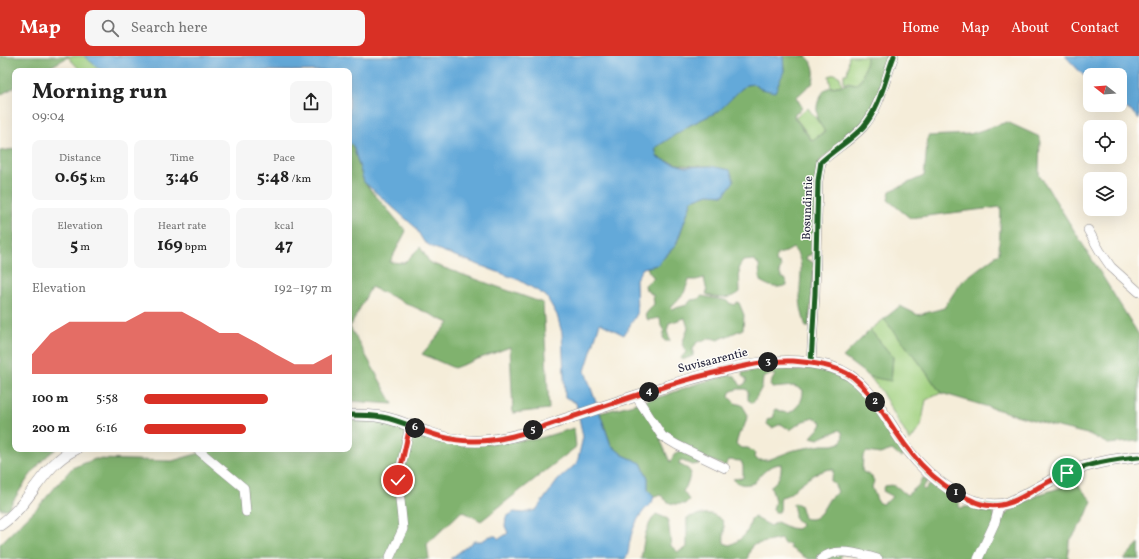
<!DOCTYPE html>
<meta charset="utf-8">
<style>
body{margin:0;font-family:Vollkorn,serif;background:#f6f6f6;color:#222;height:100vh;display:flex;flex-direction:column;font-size:15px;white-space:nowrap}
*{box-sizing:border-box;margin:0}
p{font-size:13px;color:#767676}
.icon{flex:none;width:22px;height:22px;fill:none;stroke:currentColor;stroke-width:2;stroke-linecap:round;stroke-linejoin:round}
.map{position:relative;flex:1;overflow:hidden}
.panel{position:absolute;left:12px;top:12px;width:340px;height:384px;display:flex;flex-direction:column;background:#fff;border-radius:8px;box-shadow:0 4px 16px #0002}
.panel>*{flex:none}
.needle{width:26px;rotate:287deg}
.controls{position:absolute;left:1083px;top:12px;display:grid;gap:8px}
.controls a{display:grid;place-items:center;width:44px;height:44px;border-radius:8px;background:#fff;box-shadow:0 4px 16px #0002;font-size:20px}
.pin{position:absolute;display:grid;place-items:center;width:34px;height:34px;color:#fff;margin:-17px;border:2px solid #fff;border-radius:50%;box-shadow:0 1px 4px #0007}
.km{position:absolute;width:20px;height:20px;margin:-10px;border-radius:50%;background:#222;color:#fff;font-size:11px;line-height:20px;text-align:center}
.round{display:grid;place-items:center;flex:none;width:42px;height:42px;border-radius:8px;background:#f6f6f6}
.headline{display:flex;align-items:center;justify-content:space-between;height:68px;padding:0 20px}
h1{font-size:22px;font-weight:700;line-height:30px}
.metrics{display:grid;grid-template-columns:repeat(3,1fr);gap:6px;height:68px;padding:4px 20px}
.metrics div{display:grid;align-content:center;border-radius:8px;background:#f6f6f6;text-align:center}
.metrics b{font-size:17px;font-weight:700}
.metrics small{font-size:11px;font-weight:400}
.metrics p{font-size:11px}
.chart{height:112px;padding:8px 20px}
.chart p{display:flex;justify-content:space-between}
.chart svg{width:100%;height:72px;margin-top:4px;fill:#d93025;opacity:.7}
ul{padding:0 20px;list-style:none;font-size:13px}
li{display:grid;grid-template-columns:64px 48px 1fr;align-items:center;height:30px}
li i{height:10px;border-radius:5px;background:#d93025}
header{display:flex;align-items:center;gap:24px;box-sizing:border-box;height:56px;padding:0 20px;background:#d93025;color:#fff}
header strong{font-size:19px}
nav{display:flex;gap:22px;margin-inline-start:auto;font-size:14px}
.search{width:280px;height:36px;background:#f6f6f6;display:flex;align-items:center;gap:10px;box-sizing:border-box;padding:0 14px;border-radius:8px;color:#767676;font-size:15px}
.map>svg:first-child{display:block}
.green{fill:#a0d07f;stroke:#61795d}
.forest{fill:#80b26e;stroke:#516a54;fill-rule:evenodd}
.water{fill:#63a9d9;stroke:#42668a}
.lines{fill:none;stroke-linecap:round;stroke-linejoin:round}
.minor-casing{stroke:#8c888a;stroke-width:10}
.tertiary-casing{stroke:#8c888a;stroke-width:12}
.minor{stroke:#fff;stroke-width:9}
.tertiary{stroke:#fff;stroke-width:11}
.cycleway-casing{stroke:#fdfcf7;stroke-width:8}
.cycleway{stroke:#1b5e20;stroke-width:5}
.route-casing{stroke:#fff;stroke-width:8}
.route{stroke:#d93025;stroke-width:5}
.labels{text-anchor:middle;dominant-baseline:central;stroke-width:3;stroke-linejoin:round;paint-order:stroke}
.street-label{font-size:12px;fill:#22223b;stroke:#fdfcf7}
</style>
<header>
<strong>Map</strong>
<div class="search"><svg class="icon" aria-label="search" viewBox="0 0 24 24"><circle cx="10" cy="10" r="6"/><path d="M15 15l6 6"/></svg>Search here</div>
<nav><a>Home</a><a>Map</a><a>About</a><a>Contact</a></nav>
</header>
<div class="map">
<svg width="1139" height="503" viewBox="0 0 1139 503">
<rect width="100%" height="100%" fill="#fdfcf7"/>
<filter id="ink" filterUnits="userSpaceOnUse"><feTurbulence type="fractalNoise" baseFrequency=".025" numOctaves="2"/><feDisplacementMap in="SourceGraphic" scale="8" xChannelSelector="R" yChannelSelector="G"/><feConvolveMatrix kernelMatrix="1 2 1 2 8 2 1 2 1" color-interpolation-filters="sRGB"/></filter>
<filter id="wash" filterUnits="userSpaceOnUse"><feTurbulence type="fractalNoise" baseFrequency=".012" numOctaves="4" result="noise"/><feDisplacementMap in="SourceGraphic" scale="16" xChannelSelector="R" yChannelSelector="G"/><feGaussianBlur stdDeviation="0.9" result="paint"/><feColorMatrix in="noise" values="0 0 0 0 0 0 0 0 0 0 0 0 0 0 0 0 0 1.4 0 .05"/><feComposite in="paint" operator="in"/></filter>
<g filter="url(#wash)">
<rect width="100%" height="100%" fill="#f5edd9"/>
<path class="green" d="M68,0H122L120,15H81L68,1Z
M849,0H867L862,23L856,28L848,26L844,28V18H847L848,12Z
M835,18L840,21L842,29L831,31L829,20Z
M808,52L825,75L812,84L795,61Z
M884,263L918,305L941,337L926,344L921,370L910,385L881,335L870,321L891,324L893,301L870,274Z"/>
<path class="forest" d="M0,0H68V1L43,15H15V31L0,39Z
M783,0H806C815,7 816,19 812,28C805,31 803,37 796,41L802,51L800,54L795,57L794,61L812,85L825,76L817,63C818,59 817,58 817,54C816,47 822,35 828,32C831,31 835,31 838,30C847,29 847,26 856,28L862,23L867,0H887L889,5L870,60L820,105L813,198L807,200L806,203L814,207L809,271H806C803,261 800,250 800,240C799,223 806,205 793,192L786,196L777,198L776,206L780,208L781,212L779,216L782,222L786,224L787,229C776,233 770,231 760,225L759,209L754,204L743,205L739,211L740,236C731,244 716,243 706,238L707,236L704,222L696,224H689L684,237L671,251L672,253L687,249L691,244L698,243L702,240L728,245L729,247L735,249L737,246L739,247L744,259L743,273L718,284L711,282L697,286L693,293V300L682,304L681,302L686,296L682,288L688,272L685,262L669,267L667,275L670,285H665L663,281L664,275L661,270L660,262L648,264L645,259L654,248L653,239L646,234L645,229L654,222L649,216L647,211L657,209L676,189L692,144L708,138L724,139L710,110C687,110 678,110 657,101L655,92L690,69L719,55L740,34L746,29L753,28L761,33L784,15Z
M1007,66L1040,81L1039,118L1139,279V385L1108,388L1091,379L1050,369L941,337L918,305L884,263L900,250L918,259L944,252L961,226L999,197L1001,151L910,162L888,144L890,135L924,120L928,80L970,78Z
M349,86L353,90L364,126L406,175L390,206L404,207L420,191L430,207L543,247L549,353L513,357L510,291L454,312L422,298L449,267L371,231L350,271L393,348L349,345Z
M15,93V393H56C36,406 21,433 8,453H0V95Z
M870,274L893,301L891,325L870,321L843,301Z
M775,310H789L795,315L811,312L838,319L853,327L869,346L903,397L902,401H900L892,394L880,398L867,396L863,400L862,415L872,421L874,425L872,431L877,444L881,448C886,447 890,444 892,440L883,435L885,430C898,427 898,433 907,439L918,430L922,422H925L928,425L922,432L924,434L931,428L935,429L959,446V451L961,452C971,448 980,456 991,456L998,465L1003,462L1008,456L1040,438L1076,427L1092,445L1085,462L1069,486L1068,503H881L842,498L840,503H808L790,492V488H784L781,483L752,489L747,503H641C644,486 644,472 656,458L668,463L671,490L678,496L687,491V462C691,460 705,457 710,458C714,458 719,462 722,464C726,472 723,478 724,487L730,489C744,482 748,478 751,463L754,461L771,470L777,466L790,472L798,473L801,469L795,462V458L793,448L795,447L800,449L804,462C819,467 823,452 830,442C832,440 836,438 838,436L834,427L830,425L833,418V413C821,413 808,422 799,429C792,435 791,439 781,441C779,446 782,451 779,456H775L773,454L775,445L771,430C779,424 782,418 781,408C770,408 760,419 754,427C745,429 740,430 733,423L743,422V410L741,405L729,404L725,410L660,383L670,406L674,399L680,394L701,404L699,408L692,409L680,404L679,408L688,413L691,417L686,431L683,435L689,444L685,448C680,448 673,449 668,446C661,441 664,438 654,440L648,434V422L641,407L623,399L611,389L600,357L663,340L699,327L730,319L735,320L741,330L746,327V323L742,320V317ZM772,318L775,319L770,328L772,332L794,330L803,334C803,346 798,351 789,357L782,356L776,353L774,354V361L767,364V368L772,372L781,368L790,374L803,365L814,362L822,366L821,370L811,381L818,383L839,374L842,376L843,382L840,387L833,389H822L794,394L768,404H758L754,401L755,397L748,392H741L736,388L739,378L744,371L748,359L742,349L735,347L729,341L730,336L737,333H746L748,336V344L753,347L762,331L763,322Z
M349,363H382L462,390L537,383L574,372L576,391L481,465L462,455L427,488L429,503H0V488L38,451L72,412L95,403L172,405L214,393H349Z
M1139,487V503H1124Z"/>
<path class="water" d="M84,0H783L784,15L775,36L761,33L753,28L746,29L740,34L719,55L690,69L655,92L657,101L669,106L686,111L710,110L730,114L734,125L724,139L708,138L692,144L676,189L657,209L643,212L636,223L637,258L624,279L600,267L585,315L611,389L623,399L641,407L648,422V434L654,440L652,447C641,455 632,471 630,485C628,492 630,496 625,503H450L474,485H482L490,480H496L499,483L508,477L505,470L506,461L514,456L524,457L536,454L558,424L577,407L583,381L576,347L565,341L562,277L557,259L546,240L519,224L434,192L424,186L415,171L364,126L353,90L349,86V15H102Z
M1065,0H1139V63L1136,59L1120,48V19H1090V26Z"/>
</g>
<g filter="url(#ink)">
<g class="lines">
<g class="minor-casing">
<path id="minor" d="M1088,174L1100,195L1111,211L1139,236
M811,307L815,238L818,125L821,106C834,94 851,84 863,71C880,52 885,23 894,0
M636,340L662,380L677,389L725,412
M197,393L244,432L246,456
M389,503L403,473L398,424L410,370
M821,503C835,490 861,498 878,503
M978,503L995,466L999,450"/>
</g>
<g class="tertiary-casing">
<path id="tertiary" d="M349,359C360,359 371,359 382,361C398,364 412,371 427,376C448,384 470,387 493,384C517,381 540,372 563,364C596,353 629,342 661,332C716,315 774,296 831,311C869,322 885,363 907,393C928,421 970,457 1008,447C1029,438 1048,425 1069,416C1091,407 1115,403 1139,401
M0,469C31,448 42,408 76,393"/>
</g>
<use href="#minor" class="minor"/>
<use href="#tertiary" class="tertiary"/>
<g class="cycleway-casing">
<path id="cycleway" d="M811,307L815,238L818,125L821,106C834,94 851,84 863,71C880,52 885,23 894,0
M349,359C360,359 371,359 382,361C398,364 412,371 427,376C448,384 470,387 493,384C517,381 540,372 563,364C596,353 629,342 661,332C716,315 774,296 831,311C869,322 885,363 907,393C928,421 970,457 1008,447C1029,438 1048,425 1069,416C1091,407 1115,403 1139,401"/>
</g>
<use href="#cycleway" class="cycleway"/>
</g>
</g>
<g class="lines" filter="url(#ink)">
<g class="route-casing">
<path id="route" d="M398,424L410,370C429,377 449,385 471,385C502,386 531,375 560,365C615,347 670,326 727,314C749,309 770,304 793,305C812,307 836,309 853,321C867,332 876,347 886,361C907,394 931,427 969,443C978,448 990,451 1001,449C1015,447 1028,437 1041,430C1049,425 1059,421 1067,417"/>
</g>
<use href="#route" class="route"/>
</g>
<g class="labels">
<g class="street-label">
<text transform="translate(808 152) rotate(-88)">Bosundintie</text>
<text transform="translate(713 305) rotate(-14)">Suvisaarentie</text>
</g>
</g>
</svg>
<div class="controls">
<a><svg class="needle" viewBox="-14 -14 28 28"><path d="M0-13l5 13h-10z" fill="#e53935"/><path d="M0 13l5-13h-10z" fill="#767676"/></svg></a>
<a><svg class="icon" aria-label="locate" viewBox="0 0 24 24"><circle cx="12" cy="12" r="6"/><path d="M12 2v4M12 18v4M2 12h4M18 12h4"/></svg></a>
<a><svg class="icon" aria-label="layers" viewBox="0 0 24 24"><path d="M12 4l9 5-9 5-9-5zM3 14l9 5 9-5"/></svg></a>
</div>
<div class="pin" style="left:1067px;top:417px;background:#1e9e55"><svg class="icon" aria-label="arrive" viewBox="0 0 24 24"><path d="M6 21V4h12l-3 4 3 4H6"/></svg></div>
<div class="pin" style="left:398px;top:424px;background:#d93025"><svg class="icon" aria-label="check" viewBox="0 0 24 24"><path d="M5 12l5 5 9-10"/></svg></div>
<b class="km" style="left:956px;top:437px">1</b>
<b class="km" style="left:875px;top:346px">2</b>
<b class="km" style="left:768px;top:306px">3</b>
<b class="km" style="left:649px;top:336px">4</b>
<b class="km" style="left:533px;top:374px">5</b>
<b class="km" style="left:415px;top:372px">6</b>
<section class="panel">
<div class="headline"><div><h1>Morning run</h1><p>09:04</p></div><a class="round"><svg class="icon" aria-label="share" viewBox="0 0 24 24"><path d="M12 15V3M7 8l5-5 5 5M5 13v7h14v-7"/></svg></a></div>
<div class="metrics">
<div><p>Distance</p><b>0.65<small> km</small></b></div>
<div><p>Time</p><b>3:46</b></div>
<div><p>Pace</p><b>5:48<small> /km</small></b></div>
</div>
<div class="metrics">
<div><p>Elevation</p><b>5<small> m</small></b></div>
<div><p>Heart rate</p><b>169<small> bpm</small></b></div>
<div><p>kcal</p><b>47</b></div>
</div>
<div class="chart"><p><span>Elevation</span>192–197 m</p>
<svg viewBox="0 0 160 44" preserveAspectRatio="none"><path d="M0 44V32L10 19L20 12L30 12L40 12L50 12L60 6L70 6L80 6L90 12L100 19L110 19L120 25L130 32L140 38L150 38L160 32V44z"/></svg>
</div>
<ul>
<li><b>100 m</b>5:58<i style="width:66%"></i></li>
<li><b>200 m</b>6:16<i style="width:54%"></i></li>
</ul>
</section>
</div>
